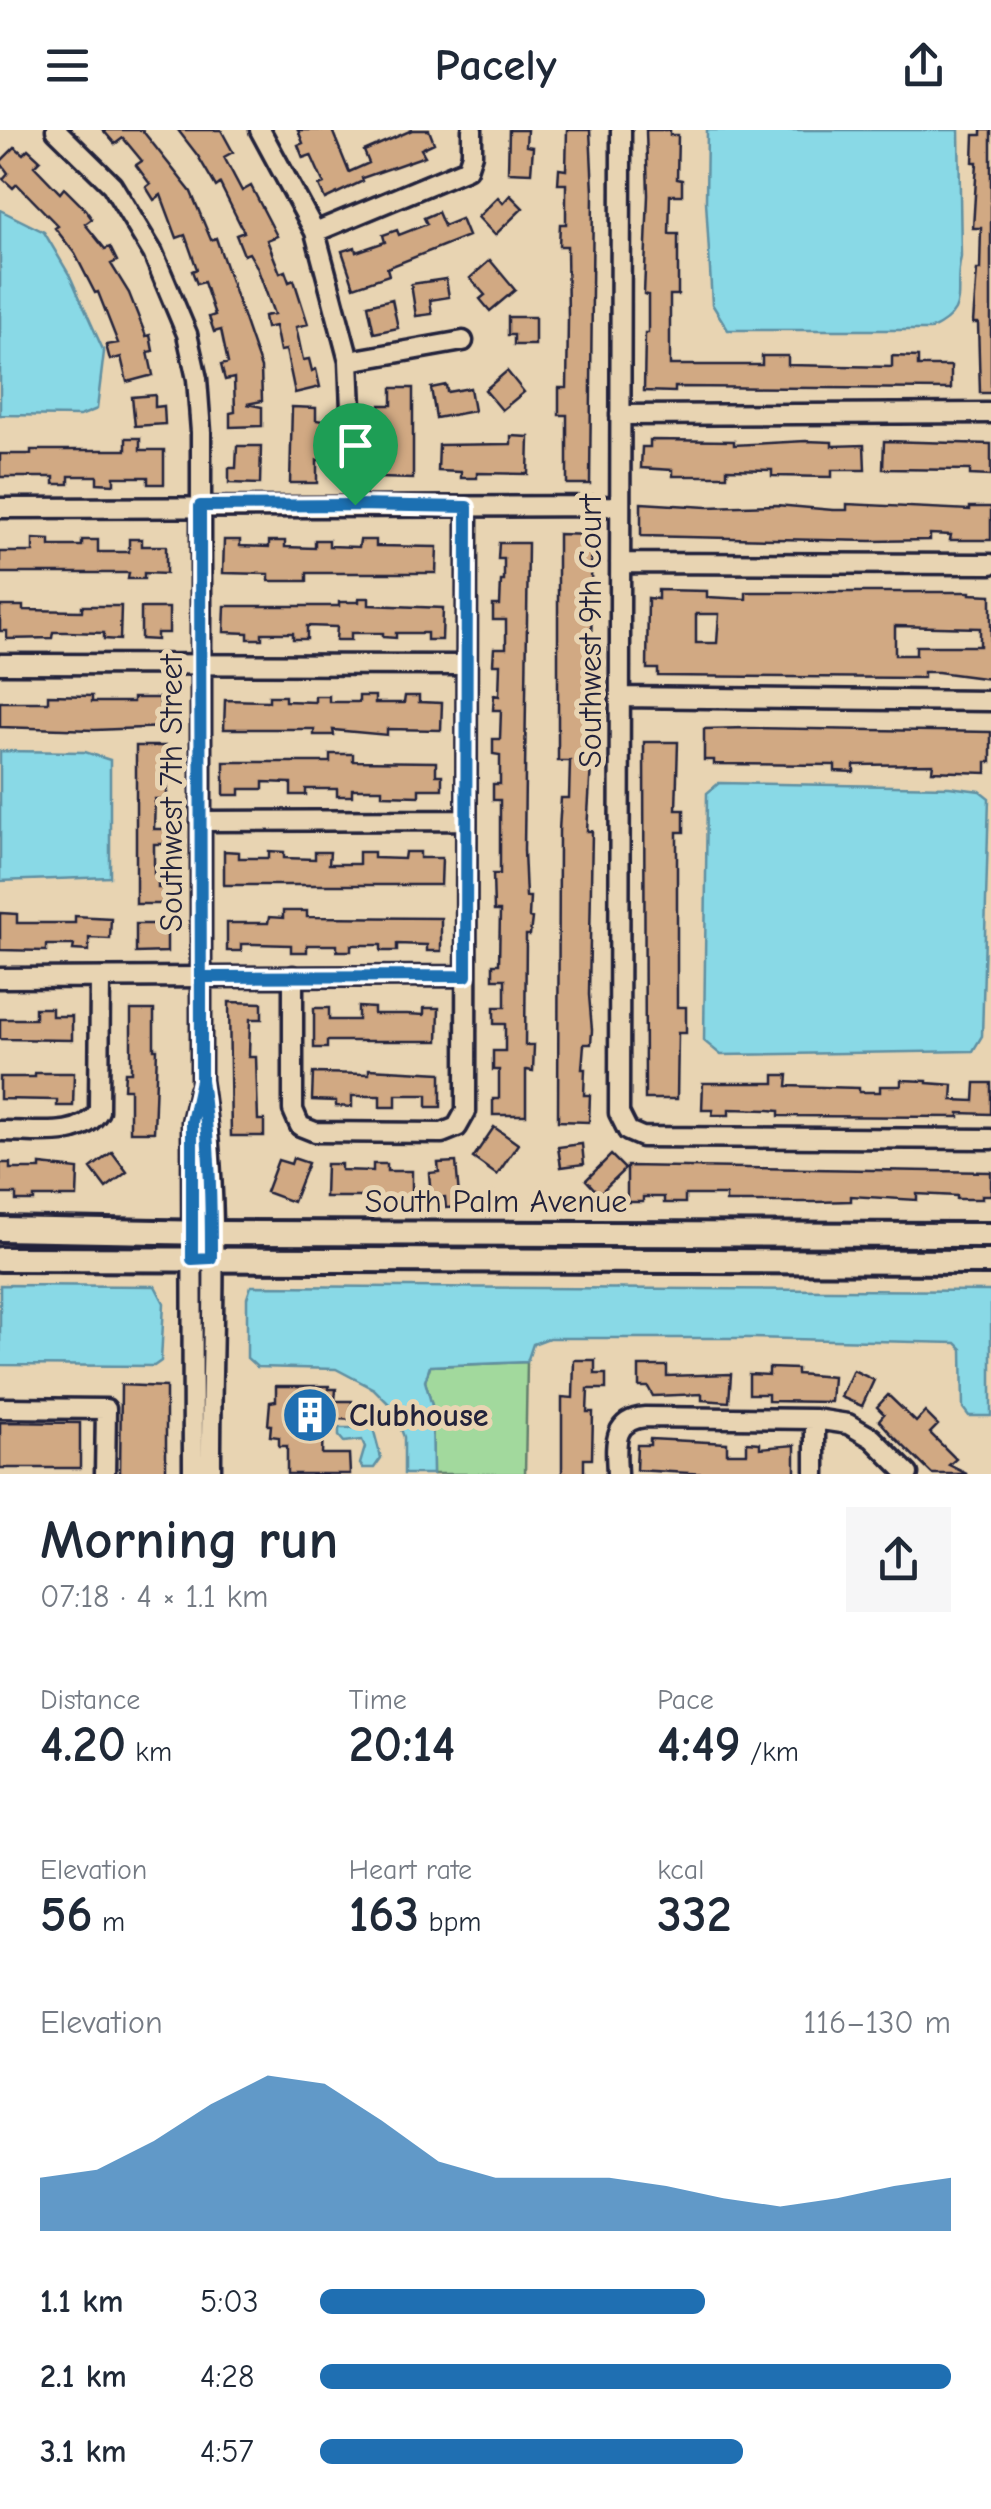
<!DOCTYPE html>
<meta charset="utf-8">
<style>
body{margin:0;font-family:"Comic Neue",sans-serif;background:#f6f6f7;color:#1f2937;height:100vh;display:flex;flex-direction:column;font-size:38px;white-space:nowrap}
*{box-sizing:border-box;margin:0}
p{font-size:32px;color:#747a83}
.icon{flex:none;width:55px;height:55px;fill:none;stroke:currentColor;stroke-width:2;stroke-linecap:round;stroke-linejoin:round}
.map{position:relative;height:1344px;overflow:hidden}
.drawer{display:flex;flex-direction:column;background:#fff;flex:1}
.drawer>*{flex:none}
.pin{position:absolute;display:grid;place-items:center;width:85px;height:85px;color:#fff;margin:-102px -42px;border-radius:50% 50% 50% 0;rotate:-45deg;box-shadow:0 0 10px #0007}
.pin .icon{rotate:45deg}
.round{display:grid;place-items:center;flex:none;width:105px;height:105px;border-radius:0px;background:#f6f6f7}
.head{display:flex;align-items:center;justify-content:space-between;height:170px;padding:0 40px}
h1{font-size:55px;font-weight:600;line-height:75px}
.stats{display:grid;grid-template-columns:repeat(3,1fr);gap:15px;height:170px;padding:10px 40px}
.stats div{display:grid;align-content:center}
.stats b{font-size:50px;font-weight:600}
.stats small{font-size:28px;font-weight:400}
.stats p{font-size:28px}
.chart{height:280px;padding:20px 40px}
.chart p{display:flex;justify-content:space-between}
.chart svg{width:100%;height:180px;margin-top:10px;fill:#1f6fb2;opacity:.7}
ul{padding:0 40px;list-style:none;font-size:32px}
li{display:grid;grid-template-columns:160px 120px 1fr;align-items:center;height:75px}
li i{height:25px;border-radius:12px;background:#1f6fb2}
header{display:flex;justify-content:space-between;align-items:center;height:130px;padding:0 40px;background:#fff;font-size:45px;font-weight:600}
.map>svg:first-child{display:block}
.green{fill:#a2d99d;stroke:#627e6c;stroke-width:2.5}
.water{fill:#89d9e6;stroke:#6090a2;stroke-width:2.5}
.building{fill:#d1a983;stroke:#22223b;stroke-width:2.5;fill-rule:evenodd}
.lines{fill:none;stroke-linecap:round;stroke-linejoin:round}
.minor-casing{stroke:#22223b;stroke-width:25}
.major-casing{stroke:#22223b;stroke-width:30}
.minor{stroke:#e8d4b2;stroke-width:18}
.major{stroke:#e8d4b2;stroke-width:22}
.route-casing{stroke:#fff;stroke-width:20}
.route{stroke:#1f6fb2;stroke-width:12}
.labels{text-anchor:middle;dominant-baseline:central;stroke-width:10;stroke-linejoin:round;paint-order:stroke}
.street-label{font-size:32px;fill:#22223b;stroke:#e8d4b2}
.poi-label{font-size:32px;font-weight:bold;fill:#22223b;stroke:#e8d4b2;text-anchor:start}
</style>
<header><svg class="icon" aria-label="menu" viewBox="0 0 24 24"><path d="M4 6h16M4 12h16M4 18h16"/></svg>Pacely<svg class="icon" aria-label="share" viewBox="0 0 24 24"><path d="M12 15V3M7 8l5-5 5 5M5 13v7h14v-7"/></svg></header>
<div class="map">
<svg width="991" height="1344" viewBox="0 0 991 1344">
<rect width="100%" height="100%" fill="#e8d4b2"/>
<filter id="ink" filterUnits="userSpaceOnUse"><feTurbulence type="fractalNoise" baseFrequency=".01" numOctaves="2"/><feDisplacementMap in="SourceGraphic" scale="20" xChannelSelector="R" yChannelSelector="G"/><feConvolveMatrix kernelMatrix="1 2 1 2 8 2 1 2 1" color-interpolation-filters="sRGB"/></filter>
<g filter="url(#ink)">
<path class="green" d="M527,1232L525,1344H433L432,1276L425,1251L430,1236Z"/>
<path class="water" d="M707,0H959L961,127C952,164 972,180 930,200H728L712,174L706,71Z
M0,80L44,102L70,146L104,222L97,279L80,286L0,285Z
M0,621L85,622L110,630V747L0,751Z
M719,653L949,657L980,661L989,668L982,906L973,921L721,925L704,911L707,663Z
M0,1155L155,1156L164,1173L161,1231L154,1236L0,1235Z
M251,1156L991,1161V1286H969L963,1278L962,1219L956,1213L751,1208H549L533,1214L527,1232L430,1236L425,1251L432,1276L433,1344H404V1307L393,1278L374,1259L336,1239L257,1237L247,1228V1168Z
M362,1293L372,1294L381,1328L374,1338H363L360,1334L365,1317L362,1310L344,1312L339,1306V1298H356Z"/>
<path class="building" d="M103,0H142L191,62L211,110L216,108L261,238L262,271L247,274L262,277V296L230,297V283L235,282L234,248L225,250L221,235L228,233L221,200L214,202L209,187L215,185L204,152L197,154L192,141L197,139L185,105L177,108L161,65L154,70L146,57L150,54L136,35L142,31L123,8L115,14Z
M178,0H221L233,22L224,27L242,61L251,56L277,106L267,110L280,143L285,141L289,152L294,150L308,194L296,197L303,230L309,229L312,241L316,239L320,257L295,263L286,220L280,221L275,196L266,198L264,186L274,184L257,137L249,123L244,125L236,105L244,102L220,54L216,57L198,26Z
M298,0H332L349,42L369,33L364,21L412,0H429L434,13L421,19L425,26L362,48L363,51L325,69L319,56L324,54L311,25L303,28L298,15L303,13Z
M509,0H527L526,16L533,17L531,43L508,42Z
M567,0H590L593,62L590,354H567V285H559V258H567L568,188L567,116H559L560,94H566V54H558L559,39L566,40Z
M646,0H670V5H678L677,49L682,50V65H670L669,104H678V165H670V235H762V226H788V235L892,237V226L918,227V236H951V259L675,257V262L644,261L645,203H648V165L644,164L648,65Z
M981,0H991V263H980L978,193H973L977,140H980L981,98H973L977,32H973L974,5H981Z
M15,17L23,24L28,19L40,30L34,36L60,63L64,58L84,78L92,89L85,94L105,119L110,117L117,131L111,134L129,163L146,206L150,205L153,221L148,222L153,245L127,252L121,227L110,230L106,215L118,213L98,162L95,163L75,124L55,98L58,96L17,54L13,58L3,49L8,43L0,32Z
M510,65L523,78L495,105L478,87L498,67L503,73Z
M438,82L444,96L461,89L468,106L387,138L389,145L354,157L342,121L355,117L356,122L385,112L383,105L397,100L399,105L427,94L424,88Z
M490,130L515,160L490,181L480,169L485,165L470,148Z
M446,149L449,167L430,170L432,184L416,186L411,154Z
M392,169L398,198L374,203L368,175Z
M508,187H535V215H514V205H508Z
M507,241L524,262L502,280L485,260Z
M446,255L447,262L470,258L474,281L436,288L431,258Z
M392,258H413V349L379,348L380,332H386V295H380V275H392Z
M155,265V277L164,276L165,294L135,296L132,267Z
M292,277L316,278V290L323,291V330H317V353H290Z
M511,306L529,307L528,344L477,343V348H461V342L438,341L439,315L511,314Z
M126,308H140V320H164V354H148V347H114V354L97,353V346H69V354H54V347H0V324H31V320H126Z
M650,310L734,311V315L806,311L832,312V316L864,315L865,340H832V347L772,346V340L727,339V346H673V340L641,338L642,317H650Z
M884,311L991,314V346L970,345V340L883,339Z
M237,316H261L260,354L229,353V338H236Z
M641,373L707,377L776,375L833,380H847V374L970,380V377H991V410H950L951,405L930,404V410L871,411L641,406Z
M558,404L591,405L592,618L587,701H592L589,865L592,900L591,914H584L582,939H585L584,965H590L589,992L558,991L559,701L561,668H569L570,631H558Z
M33,409L50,410V416H82V410H98V422H129V409H142V416H166V444L144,443V449H128L129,443H0V422H33Z
M224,410H240V416L269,417V411H285V417L315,418V410H329V416L359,417L360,410H376V416L437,417L436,443H307V451H269V444L223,443Z
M499,413H528L524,720L526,767H530L529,787L532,788L530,805H526L525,915H534L533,941L526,940V985H493V969H499V940H493V921H505V894H494V877H505V849H493V834H499L500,781H494L493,744H500V670H493V654H500V625L493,624V609H500L501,580H493L494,565L499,566L500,534H493L494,518H506V490H493V475H500L501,451H504V429H498Z
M658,460L707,461V467L746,469V462H970V464L991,465V549L938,542H924V548L658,546V539H647L648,468L658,469ZM696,484H719L717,513H696ZM895,496L980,498V516H916V525H895Z
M359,468H369V475L443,478L442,510H427V503H396V508L383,507V503H351V510H336L337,497L307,496V509H293V503H262V509H248V503L224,502L225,476H339V472H359Z
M0,476H23V480L82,481V476H121L120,510L104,509V503L66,502H53L52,508L7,509V501H0Z
M141,478H169V503H157V510L141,509Z
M48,565L92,566V572H133V568H160V579H166V597L95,600L0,597V572H48Z
M269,566H285V571L315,572V566H329V572H359V566H375V573H404L405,566H419V572L442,573L441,600L387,599V605L333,600L334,605H314V599H224L225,570L269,571Z
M747,598L991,602V632H986V643L932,641L933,634L854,635V642L835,641V635L714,634V630H704V599Z
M644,612H678L676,680H684V702H677V877H686V903H678L677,969H645Z
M136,616H167V669H155L154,699H167V714H154V744L158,745V758H167V774H136Z
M330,624H353V631L436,632V645H442V659H419V666L382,665V659H352V666H337V659H306V665H291V653L263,652V659H240V665H224V632H330Z
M224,721L239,722V728H269V721L284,722V728L315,729V722H330L329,734H359V722H374V728L404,729L405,722H420V728H442L441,755H224Z
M283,781H307V787L441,788V821H427V815L397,814V821H381V815H351V821H337V815H307V822H291V815L254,814H241V821H227V793H268L269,787L283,788Z
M0,783L17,784V793H75V786L111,788L110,809L89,808V821L73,820L74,815H46V821L0,820Z
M136,794H160V804H167V822L136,823Z
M229,872L262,873V889H250L249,927H256L258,990H264V1006H231Z
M358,877L374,878V884H407L424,885V878H439L438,911H327V918H314V878H329V890H358Z
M35,878H52V886H72V910L0,909V889H35Z
M131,880H154V919H157L154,1002H130V959H124L125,942H131Z
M369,939L441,943V977H427V965H396V977H380V966H352V977L336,976V971L312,970L313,943L369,944Z
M35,943H74L73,976H57V970L0,969V947H35Z
M774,945H788L787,956L859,958V962H880V956H901V950L927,951V953L953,955L952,970L974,971L975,953H991V984L959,983V987L779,986V981L769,980L729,979V985H712L713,980H702L703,953H774Z
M494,997L518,1014L497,1045L473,1028Z
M582,1014L584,1034L561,1037L558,1017Z
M112,1022L127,1042L106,1058L91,1038Z
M611,1025L625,1039L599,1064L586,1050Z
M293,1028L308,1033L293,1072L266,1062L278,1030L291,1034Z
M456,1032L460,1077L446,1078L445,1067L431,1068L429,1043L439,1042L438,1033Z
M0,1033H10V1039H40V1035L78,1039L77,1067H34V1071H16V1064H0Z
M326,1034H341V1040L373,1041V1034H387V1041H412V1068H391V1075H373V1067H325Z
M627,1036L991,1042V1065H982V1069H957V1066L917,1064V1070L851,1066V1071L816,1072H726V1065H685V1073H664V1067H643V1072H627Z
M574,1230H595V1244H606V1259H588L587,1282H593L592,1329H584V1344H562V1267L573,1268Z
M639,1236H667V1246L731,1244L729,1272L702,1270V1264L653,1266L648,1257H639Z
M769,1238L797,1239V1244L833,1247L831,1272L768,1271V1264H749V1244L769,1245Z
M853,1240L874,1250L862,1276L841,1267Z
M121,1255L166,1257V1344H120Z
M276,1256H329V1259H336L335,1271H352V1290L339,1289L335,1296H323L322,1324H349L350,1344H287V1316H279V1307L270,1306L271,1295H268L270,1272L276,1271Z
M888,1265L916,1292L925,1282L938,1295L930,1303L956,1329L949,1335L967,1344H932L892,1305L879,1290L884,1284L877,1277Z
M0,1292L80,1293V1338H0Z
M650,1309L727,1313V1323H747V1312L760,1313V1318L795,1315V1342L707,1344L636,1340L637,1315H650Z"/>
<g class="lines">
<g class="minor-casing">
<path id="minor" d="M56,0L112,55L153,123L187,204L197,249L201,302V950C222,1080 210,1213 211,1344
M260,0L315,102L349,231L355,375
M621,0L619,983L628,1001L642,1007L991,1009
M315,102L467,39L472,24V0
M349,231L463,211
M620,285L991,283
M0,378L619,376
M620,433L991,434
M0,534L467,535
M620,567L991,571
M202,691L465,690
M293,846V980L300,996L315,1002L442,1003L457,997L466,981L467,377
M0,848L466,846
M0,1001C32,1000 80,1011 99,981L100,848
M0,1278L106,1279L105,1344
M815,1289V1344
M193,1344L192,992L199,961
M617,1344C616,1317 611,1290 645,1287L815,1289L848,1294L872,1308L908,1344"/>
</g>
<g class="major-casing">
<path id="major" d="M0,1099L211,1103L991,1105
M0,1129L991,1132"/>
</g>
<use href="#minor" class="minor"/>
<use href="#major" class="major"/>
</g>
</g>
<g class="lines" filter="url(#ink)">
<g class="route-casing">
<path id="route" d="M355,375L200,376L201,950C210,1011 211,1068 211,1128L192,1129V992L201,950V847L466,846L467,377L355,375"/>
</g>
<use href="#route" class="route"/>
</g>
<defs>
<g id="building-disc" transform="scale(2.875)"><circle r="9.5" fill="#1f6fb2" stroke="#e8d4b2"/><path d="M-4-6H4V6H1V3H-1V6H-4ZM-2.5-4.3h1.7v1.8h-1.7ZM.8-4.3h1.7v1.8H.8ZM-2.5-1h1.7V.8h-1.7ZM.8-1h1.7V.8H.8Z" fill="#fff"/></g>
</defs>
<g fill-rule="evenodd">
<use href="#building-disc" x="310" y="1285"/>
</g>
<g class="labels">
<g class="street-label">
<text transform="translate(590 501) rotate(-90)">Southwest 9th Court</text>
<text transform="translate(171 663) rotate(-90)">Southwest 7th Street</text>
<text x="496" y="1071">South Palm Avenue</text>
</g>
<g class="poi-label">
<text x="349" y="1285">Clubhouse</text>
</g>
</g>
</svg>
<div class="pin" style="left:355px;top:375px;background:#1e9e55"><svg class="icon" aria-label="arrive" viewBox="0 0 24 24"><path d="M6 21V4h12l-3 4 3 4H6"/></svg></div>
</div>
<section class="drawer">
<div class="head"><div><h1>Morning run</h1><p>07:18 · 4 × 1.1 km</p></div><a class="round"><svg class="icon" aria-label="share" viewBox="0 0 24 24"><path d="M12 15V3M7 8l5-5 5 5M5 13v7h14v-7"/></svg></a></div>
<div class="stats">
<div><p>Distance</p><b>4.20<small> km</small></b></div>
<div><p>Time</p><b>20:14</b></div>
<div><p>Pace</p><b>4:49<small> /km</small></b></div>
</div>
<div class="stats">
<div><p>Elevation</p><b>56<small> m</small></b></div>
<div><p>Heart rate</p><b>163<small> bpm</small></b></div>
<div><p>kcal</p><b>332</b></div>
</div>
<div class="chart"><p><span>Elevation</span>116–130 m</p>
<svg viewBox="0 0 160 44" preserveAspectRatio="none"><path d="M0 44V31L10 29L20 22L30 13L40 6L50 8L60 17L70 27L80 31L90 31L100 31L110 33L120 36L130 38L140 36L150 33L160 31V44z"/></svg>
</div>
<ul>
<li><b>1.1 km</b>5:03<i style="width:61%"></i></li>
<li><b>2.1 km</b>4:28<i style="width:100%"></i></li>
<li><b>3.1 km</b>4:57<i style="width:67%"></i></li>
</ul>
</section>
